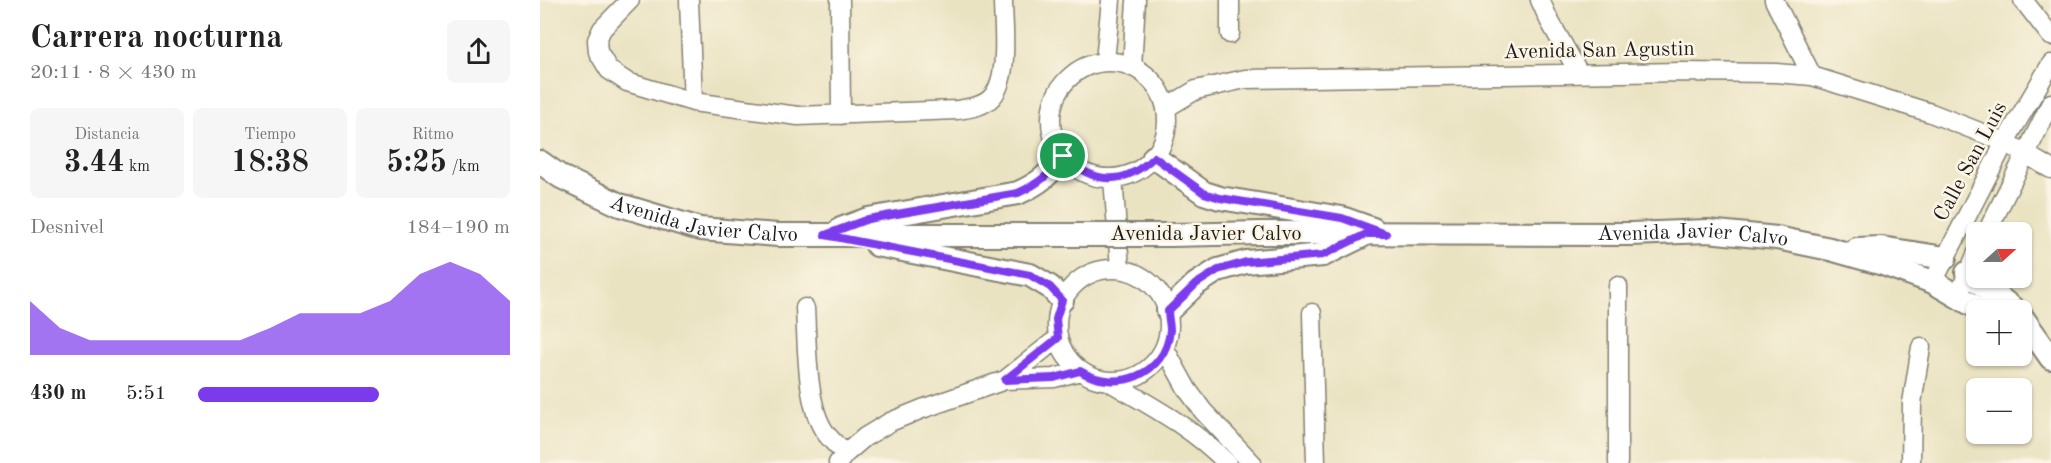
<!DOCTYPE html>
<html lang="es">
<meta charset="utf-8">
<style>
body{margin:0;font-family:"Old Standard TT",serif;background:#f6f6f6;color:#222;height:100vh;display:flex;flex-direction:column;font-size:22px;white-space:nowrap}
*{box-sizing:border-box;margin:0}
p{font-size:20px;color:#767676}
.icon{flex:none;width:33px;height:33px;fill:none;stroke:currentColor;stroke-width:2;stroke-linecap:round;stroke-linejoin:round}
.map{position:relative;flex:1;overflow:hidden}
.details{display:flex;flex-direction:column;background:#fff;width:540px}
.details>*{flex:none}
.needle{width:39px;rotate:69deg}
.controls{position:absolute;left:1426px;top:222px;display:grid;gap:12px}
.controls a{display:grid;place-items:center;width:66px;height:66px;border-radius:9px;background:#fff;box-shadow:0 2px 4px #0004;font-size:30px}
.pin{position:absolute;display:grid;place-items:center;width:51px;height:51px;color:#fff;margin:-26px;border:3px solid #fff;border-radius:50%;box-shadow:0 2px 6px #0007}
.round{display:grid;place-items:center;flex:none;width:63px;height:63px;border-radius:9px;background:#f6f6f6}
.headline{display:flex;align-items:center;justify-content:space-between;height:102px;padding:0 30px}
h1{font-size:33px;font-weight:700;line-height:45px}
.metrics{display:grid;grid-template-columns:repeat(3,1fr);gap:9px;height:102px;padding:6px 30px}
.metrics div{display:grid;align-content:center;border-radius:9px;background:#f6f6f6;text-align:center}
.metrics b{font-size:30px;font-weight:700}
.metrics small{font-size:16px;font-weight:400}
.metrics p{font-size:16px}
.chart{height:168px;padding:12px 30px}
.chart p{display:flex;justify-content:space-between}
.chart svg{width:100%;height:108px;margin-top:6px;fill:#7c3aed;opacity:.7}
ul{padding:0 30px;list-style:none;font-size:20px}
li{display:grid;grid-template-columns:96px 72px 1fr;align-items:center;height:45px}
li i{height:15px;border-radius:8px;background:#7c3aed}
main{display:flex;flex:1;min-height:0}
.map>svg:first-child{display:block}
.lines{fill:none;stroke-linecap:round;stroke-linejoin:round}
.minor-casing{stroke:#83806f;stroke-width:21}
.tertiary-casing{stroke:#83806f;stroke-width:26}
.minor{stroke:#fff;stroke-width:18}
.tertiary{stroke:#fff;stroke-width:22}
.tertiary-bridge-casing{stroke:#83806f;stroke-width:26;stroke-linecap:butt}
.tertiary-bridge{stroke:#fff;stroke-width:22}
.route-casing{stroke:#fff;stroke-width:12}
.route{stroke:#7c3aed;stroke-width:8}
.labels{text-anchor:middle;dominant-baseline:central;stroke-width:5;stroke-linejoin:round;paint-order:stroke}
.street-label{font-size:21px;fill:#1c1c1c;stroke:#fcf5e5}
</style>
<main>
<section class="details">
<div class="headline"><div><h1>Carrera nocturna</h1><p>20:11 · 8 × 430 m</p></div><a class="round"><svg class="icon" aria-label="share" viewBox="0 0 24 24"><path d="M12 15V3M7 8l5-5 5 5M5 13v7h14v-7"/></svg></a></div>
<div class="metrics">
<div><p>Distancia</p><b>3.44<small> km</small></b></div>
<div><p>Tiempo</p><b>18:38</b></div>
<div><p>Ritmo</p><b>5:25<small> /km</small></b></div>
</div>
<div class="chart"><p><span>Desnivel</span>184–190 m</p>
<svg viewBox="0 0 160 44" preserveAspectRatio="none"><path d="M0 44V22L10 33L20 38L30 38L40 38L50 38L60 38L70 38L80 33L90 27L100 27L110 27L120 22L130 11L140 6L150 11L160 22V44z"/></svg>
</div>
<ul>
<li><b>430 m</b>5:51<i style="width:58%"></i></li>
</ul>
</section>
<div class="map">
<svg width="1511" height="463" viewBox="0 0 1511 463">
<rect width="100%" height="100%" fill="#fcf5e5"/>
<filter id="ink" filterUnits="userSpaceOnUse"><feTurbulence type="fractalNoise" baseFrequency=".0167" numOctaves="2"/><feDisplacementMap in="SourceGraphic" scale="12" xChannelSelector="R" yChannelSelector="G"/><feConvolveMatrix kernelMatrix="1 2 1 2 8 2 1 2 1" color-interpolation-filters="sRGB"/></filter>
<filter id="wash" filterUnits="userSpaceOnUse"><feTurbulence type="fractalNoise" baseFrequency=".008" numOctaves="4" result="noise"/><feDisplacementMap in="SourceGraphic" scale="24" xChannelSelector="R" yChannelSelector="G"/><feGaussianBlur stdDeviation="1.35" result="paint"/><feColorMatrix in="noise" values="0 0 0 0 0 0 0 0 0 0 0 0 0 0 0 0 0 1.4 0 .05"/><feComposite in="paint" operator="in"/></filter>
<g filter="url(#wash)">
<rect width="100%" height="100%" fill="#eae3c2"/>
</g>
<g filter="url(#ink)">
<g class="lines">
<g class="minor-casing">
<path id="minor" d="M90,0L62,29L57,40L58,52L69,70L87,82L153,102L258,116L417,110C429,108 443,107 452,97C470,77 463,26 463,0
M149,0L153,102
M300,0L301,115
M1000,0L1009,20L1039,73
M1234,0L1272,76
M1483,0L1511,36
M690,34V0
M565,61L571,0
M511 120a58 58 0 1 1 116 0a58 58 0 1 1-116 0Z
M592,67L596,0
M626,108L656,90L705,79L1142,72L1236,73L1272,76L1391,113L1465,142L1511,169
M573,178L580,268
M1447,232L1511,103
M517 325a56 56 0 1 1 112 0a56 56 0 1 1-112 0Z
M1393,282L1465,142L1511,64
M1418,296L1437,253
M265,308C267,340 266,402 283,429C288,438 298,446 305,454
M772,313L776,463
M625,349L647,389L663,411L712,463
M465,380L518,338
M570,382C611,406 653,428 687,463
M298,463L305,454L325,437L350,422L382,409L465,380L514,378L540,371
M1078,463V286
M1371,463L1372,403L1381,347"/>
</g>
<g class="tertiary-casing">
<g id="tertiary">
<path d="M614,157L664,193L680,198L802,218L833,229"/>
<path id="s1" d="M0,162L21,177L80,205L160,229L238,235H543"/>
<path d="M301,229L328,219L478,193C500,183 509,175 523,156"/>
<path id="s2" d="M631,235L721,233L1091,234L1167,231L1237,238L1290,249L1343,264L1393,282L1441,310"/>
<path d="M337,245L490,275L510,287L522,300"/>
<path d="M1317,249L1341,248L1405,258"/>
<path d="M1427,273L1475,310"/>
<path d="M628,311L656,284L678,270L706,262L783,255L822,236"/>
<path d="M1482,317L1511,358"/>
</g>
</g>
<use href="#minor" class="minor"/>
<use href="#tertiary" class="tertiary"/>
<g class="tertiary-bridge-casing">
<path id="tertiary-bridge" d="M543,235H631"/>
</g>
<use href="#tertiary-bridge" class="tertiary-bridge"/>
</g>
</g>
<g class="lines" filter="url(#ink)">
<g class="route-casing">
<path id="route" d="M523,156C554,184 583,187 614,157L664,193L680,198L802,218L846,234H826L783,255L706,262L678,270L656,284L628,311C628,317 630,324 630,330C626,376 576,393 540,371L514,378L465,380L518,338L516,319L522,300L510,287L490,275L285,235L328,219L478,193C500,183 509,175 523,156Z"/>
</g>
<use href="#route" class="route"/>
</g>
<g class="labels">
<g class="street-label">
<text transform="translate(1059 51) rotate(-1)">Avenida San Agustin</text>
<text transform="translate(1431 162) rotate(-62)">Calle San Luis</text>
<text stroke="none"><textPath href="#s1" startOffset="177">Avenida Javier Calvo</textPath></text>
<text x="666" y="234">Avenida Javier Calvo</text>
<text stroke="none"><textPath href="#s2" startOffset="522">Avenida Javier Calvo</textPath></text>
</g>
</g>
</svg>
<div class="controls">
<a><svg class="needle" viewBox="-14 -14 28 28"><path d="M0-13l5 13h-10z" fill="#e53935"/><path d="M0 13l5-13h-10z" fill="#767676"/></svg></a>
<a>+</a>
<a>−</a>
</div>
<div class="pin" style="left:523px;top:156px;background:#1e9e55"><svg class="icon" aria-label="arrive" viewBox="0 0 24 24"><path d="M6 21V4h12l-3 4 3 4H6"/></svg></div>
</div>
</main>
